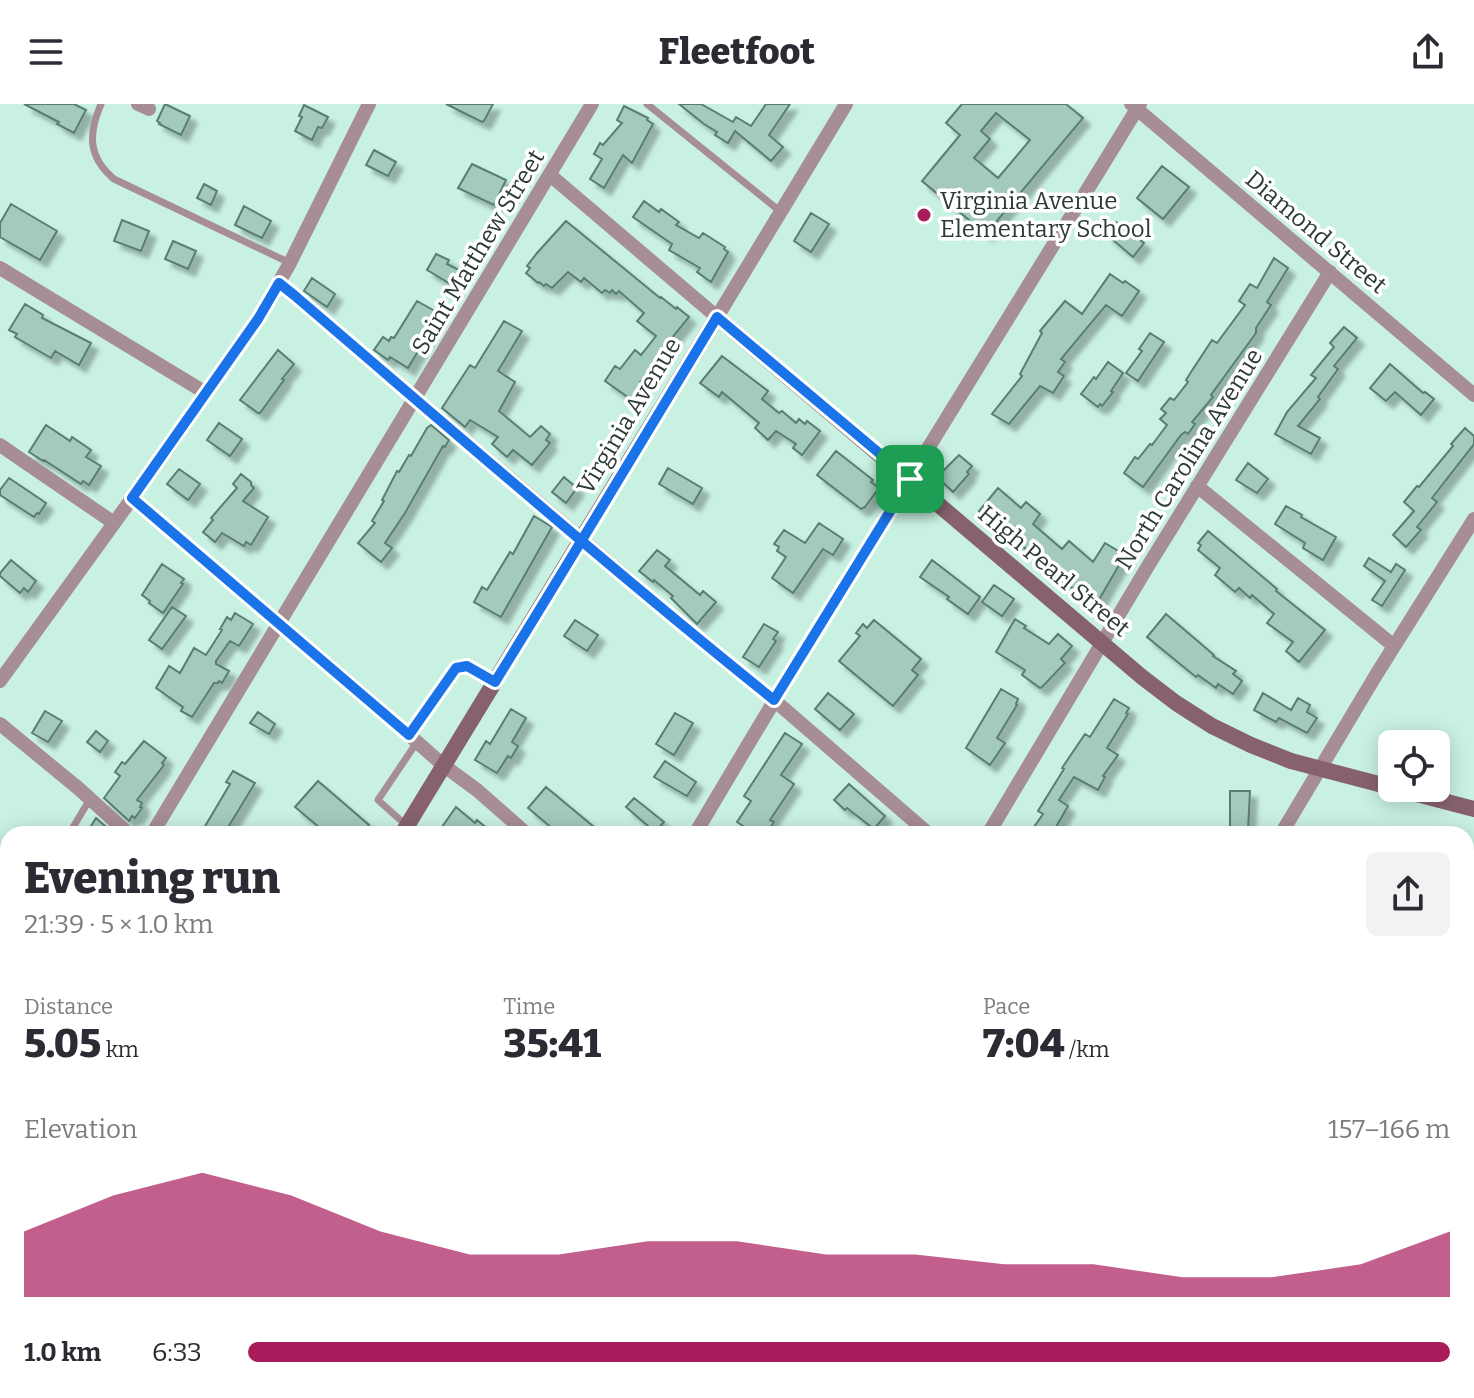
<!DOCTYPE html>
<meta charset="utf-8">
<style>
body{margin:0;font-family:Bitter,serif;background:#f2f2f3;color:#2b2b33;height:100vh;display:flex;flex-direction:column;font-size:30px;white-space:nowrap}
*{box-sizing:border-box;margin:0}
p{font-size:26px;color:#7c7c81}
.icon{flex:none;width:44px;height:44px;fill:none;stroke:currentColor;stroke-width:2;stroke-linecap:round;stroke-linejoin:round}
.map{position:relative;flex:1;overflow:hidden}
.panel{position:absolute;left:0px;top:722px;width:1474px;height:572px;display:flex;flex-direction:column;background:#fff;border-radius:24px 24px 0 0;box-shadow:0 4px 20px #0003}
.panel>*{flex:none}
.tools{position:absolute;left:1378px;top:626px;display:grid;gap:16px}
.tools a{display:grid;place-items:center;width:72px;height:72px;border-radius:12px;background:#fff;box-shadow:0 4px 20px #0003;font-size:40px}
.pin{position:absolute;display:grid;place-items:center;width:68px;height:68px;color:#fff;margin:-34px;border-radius:16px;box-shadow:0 4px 12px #0006}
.round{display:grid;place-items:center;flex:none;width:84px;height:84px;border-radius:12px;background:#f2f2f3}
.headline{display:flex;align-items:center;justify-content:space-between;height:136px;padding:0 24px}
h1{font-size:44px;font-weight:800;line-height:60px}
.figures{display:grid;grid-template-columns:repeat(3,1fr);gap:12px;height:136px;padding:8px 24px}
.figures div{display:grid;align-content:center}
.figures b{font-size:40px;font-weight:800}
.figures small{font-size:22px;font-weight:400}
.figures p{font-size:22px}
.chart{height:224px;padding:16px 24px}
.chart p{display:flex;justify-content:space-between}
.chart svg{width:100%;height:144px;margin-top:8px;fill:#a91c5c;opacity:.7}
ul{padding:0 24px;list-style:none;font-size:26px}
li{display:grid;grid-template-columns:128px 96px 1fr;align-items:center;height:60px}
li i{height:20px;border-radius:10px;background:#a91c5c}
header{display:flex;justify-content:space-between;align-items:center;height:104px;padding:0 24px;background:#fff;font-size:36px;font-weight:800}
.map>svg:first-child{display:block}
.green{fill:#e8abbd}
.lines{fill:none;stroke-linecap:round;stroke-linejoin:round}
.stream{stroke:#8fd2bb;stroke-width:5}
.building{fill:#a3cabc;stroke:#587e71;stroke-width:2;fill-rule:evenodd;filter:url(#shadow)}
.lane{stroke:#a78d94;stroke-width:7}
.street{stroke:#a78d94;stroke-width:14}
.secondary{stroke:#87626d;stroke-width:16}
.highway{stroke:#5a293a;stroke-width:24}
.route-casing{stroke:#fff;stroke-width:16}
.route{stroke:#1a73e8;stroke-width:10}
.poi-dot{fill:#a91c5c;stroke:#fff;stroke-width:3}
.labels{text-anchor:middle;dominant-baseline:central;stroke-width:7;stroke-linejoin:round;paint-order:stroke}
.poi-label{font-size:24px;fill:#2b3b35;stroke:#fff;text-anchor:start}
.street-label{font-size:24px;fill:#2b3b35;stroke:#fff}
</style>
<header><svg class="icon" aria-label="menu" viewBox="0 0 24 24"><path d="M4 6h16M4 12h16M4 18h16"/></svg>Fleetfoot<svg class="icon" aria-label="share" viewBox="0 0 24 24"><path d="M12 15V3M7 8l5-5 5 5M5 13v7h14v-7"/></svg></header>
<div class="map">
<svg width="1474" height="1294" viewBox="0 0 1474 1294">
<defs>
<filter id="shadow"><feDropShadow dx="7" dy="7" stdDeviation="2" flood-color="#0004"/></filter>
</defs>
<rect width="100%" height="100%" fill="#c9f1e2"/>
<path class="green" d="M1474,1217V1294H1359L1364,1286H1466V1219Z"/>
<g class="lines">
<path class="stream" d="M1383,1294L1388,1286"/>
</g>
<path class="building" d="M24,0H74L86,6L74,29L57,20L59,18Z
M165,0L190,12L181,31L159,20L160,19L157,17Z
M446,0H493L484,17L482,18Z
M679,0H701L733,18L736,13L751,22L766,0H790L769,31L783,43L771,57L735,27L728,39L715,31L717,28L704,20Z
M962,0H1066L1083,14L986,130L922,77L960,31L946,19ZM996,9L1030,36L998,74L974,54L990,35L981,27Z
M304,1L328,13L322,24L318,23L312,36L295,27L302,13L299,12Z
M624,2L648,14L647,16L653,20L632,59L623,51L604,84L590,75L602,55L594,50L600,39L603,41L622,19L617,16Z
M374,46L396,58L388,72L366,61Z
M472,60L506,76L494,101L458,84Z
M1162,62L1189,83L1163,115L1137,94Z
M204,80L217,87L211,101L197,94Z
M644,97L659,108L661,105L679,118L676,121L699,134L703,129L725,143L724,145L728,148L711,178L697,168L700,164L669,146L672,140L633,113Z
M11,100L57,127L40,156L0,133V119Z
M244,102L271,117L262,134L235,121Z
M811,109L829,120L811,148L794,137Z
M122,116L149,127L141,147L114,137Z
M566,117L660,194L661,193L676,205L677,203L689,213L663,245L666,248L640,278L644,283L636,295L634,293L632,296L605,277L615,262L620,265L635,246L641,251L656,232L637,217L644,209L619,187L616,190L612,186L610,189L605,186L602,189L584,174L581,178L568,168L552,184L546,180L544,182L539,178L538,179L526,169L530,164L527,162L537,149Z
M1116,118L1144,139L1133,153L1106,130Z
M173,137L196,147L188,165L165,155Z
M436,150L449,156L447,160L461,167L454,182L427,166Z
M1274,154L1288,164L1267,198L1271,201L1256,224V229L1211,291L1213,293L1192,318L1195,320L1188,330L1185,328L1181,331L1143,383L1124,369L1135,353L1138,355L1150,340L1152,341L1167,321L1160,315L1166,309L1161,305L1170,294L1174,296L1188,278L1186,276L1191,268L1212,236L1217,239L1245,201L1239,197L1250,180L1257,184Z
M1110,170L1123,179L1125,177L1139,187L1122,212L1106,201L1061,255L1065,258L1058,268L1064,272L1053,289L1040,282L1009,320L992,310L1022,272L1020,270L1042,229L1040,227L1065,197L1082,210Z
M312,174L335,190L327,203L304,187Z
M417,197L440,210L408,264L390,253L388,256L374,246L383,233L389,237L391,233L394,234Z
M25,200L43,211L42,214L91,239L79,261L55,247L51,254L15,233L17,230L9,226Z
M504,217L522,227L498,267L515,278L499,307L530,333L541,322L550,330L546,336L550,339L532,361L513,346L507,353L492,340L498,333L470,316L465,323L442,304L470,261L475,264Z
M1344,223L1357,234L1334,262L1338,265L1318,293L1320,295L1298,322L1320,334L1311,350L1275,330L1287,308L1316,274L1311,271L1334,243L1330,239Z
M1150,229L1164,238L1138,277L1126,269L1142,247L1139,245Z
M278,246L294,260L282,275L284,276L260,309H258L240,296Z
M722,252L768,287L762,295L779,309L782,307L796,319L799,315L805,320L807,317L820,327L802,351L793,344L796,340L776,327L768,336L755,324L759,319L722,288L719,293L700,279Z
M1108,258L1123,269L1111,287L1113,288L1102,302L1100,300L1098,303L1081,290L1094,273L1096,275Z
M1390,260L1423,289L1425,288L1434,295L1421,311L1395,288L1386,297L1370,284Z
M219,319L242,335L230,352L207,336Z
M46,321L70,337L72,333L91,346L86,353L101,362L89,381L83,377L81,380L44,356L43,357L29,348Z
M431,321L449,336L445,343L443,342L405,409L385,439L392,444L381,458L358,439L375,419L372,417L384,397L382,396L397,367L399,368L409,351L411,352L427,324Z
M1465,324L1474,332V340L1432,394L1437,398L1417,423L1421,426L1406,443L1393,431L1414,407L1404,398L1417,382L1419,383L1453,342L1451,340Z
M836,347L873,376L871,378L879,384L865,403L861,405L817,371Z
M959,351L972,362L967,368L969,370L953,388L937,373Z
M1248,359L1268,375L1257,389L1236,376Z
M668,364L702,384L693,400L659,380Z
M179,365L200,380L188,396L167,380Z
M241,370L251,378V381L254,384L243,397L268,413L251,441L246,438L244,442L222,429L215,438L203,428L213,416L211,414L237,384L233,380Z
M564,373L577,384L566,399L552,388Z
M9,374L46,399L39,410L37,409L34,413L0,391V386Z
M998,384L1021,404L1026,398L1040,410L1033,420L1062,445L1069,437L1093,458L1105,439L1125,451L1097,499L1050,470L1052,467L1048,463L1049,461L1031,445L1029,447L1016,438L979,407Z
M1286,402L1302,411L1301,413L1336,433L1323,456L1303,444L1305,439L1275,420Z
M534,412L552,423L501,513L474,498L482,483L487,486L510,448L513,450Z
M819,419L843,435L833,451L823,445L793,489L772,474L786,453L777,447L779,443L774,440L784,426L805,439Z
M1208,427L1277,485L1276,487L1325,526L1299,558L1286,547L1293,538L1267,519L1274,510L1252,491L1250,494L1239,484L1235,488L1215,471L1220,464L1198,446L1201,441L1198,439Z
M657,446L670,456L665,462L700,491L703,487L716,498L697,520L671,494L673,492L654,476L653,478L639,467Z
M1369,454L1391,468L1396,460L1405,466L1382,502L1372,496L1385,477L1364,462Z
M11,456L36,477L28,488L24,484L20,489L0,472V469Z
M932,456L980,493L968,510L947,495L949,493L920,473Z
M162,460L184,475L181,479L183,480L163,509L149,499L150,497L142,491Z
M994,481L1014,495L1002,512L982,498Z
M172,503L186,512L162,545L149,536Z
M235,509L253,520L239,542L230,537L216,557V560L229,567L222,579L219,577L218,579H214L192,613L181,607L183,603L156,584L169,562L180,569L194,544L206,551L222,526L220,525L227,513L231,516Z
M1166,510L1214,551L1213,552L1236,567L1233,570L1242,577L1233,590L1218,580L1216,584L1198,571L1196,573L1147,533Z
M1015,515L1026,522L1024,524L1049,540L1058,530L1072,542L1061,555L1065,559L1042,583L1040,584L1022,571L1025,566L996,548Z
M575,516L598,531L587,547L564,532Z
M874,516L921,555L912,566L918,571L893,602L839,557L860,532L856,529L863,520L867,524Z
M764,520L778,528L773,535L776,537L759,563L743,553Z
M1001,585L1018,595L1016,600L1017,601L997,634L1005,639L990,661L966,644Z
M828,589L854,610L840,626L815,605Z
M1263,589L1291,606L1298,594L1310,601L1307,608L1317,614L1307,629L1279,614L1276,618L1254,606Z
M1114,595L1129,604L1126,609L1128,610L1107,644L1118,651L1103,672L1105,673L1098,686L1074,673L1059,696L1068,702L1052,730H1029L1043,710L1038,707L1064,665L1062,664L1085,630L1090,633Z
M511,605L526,614L512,638L518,642L511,654L508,652L497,669L475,656L486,637L490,640Z
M45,607L62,617L48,638L32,629Z
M258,608L275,620L269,630L250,619Z
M675,609L693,619L674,651L656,640Z
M96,627L108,637L100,648L87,638Z
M785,629L802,640L781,671L794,680L770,716L774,718L766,730H755L737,718L751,697L744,692Z
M144,637L166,654L162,659L164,661L137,696L142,699L140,703L142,704L135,714L132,712L129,717L104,694L120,672L115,668L122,658L125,660Z
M665,657L696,678L687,692L654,673Z
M233,667L255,679L224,730H213L204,724L230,680L226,678Z
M318,677L369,721L362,730H327L295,703Z
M849,680L885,712L874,725L847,704L845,706L834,696Z
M546,683L594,723L589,730H559L528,704Z
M1230,687H1250L1248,726L1230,725Z
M634,694L664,718L655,728L626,703Z
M456,703L475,719L477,716L494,730H437Z
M96,714L114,730H86Z"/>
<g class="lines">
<path class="lane" d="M101,0C88,30 88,53 114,75L290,159
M647,0L781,108
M409,631L456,564L467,562L495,578
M407,722L378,696L417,638
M69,730L90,695
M121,1294L146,1286"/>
<path class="street" d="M138,0L149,5
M1131,0L1474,291
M550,71L717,213L846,0
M0,164L206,289
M279,179L718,551L774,596L929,730
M0,341L114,419
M1197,382L1394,542
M132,394L365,592L443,661L477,686L527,730
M0,577L167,346L258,215L290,159L369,0
M0,620L78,684L129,730
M152,730L592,0
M695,730C840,484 991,243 1140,0
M988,730L1148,462L1330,168
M1281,730L1376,571L1474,415
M0,969L8,962
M0,1175L8,1180
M391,1286L400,1294
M776,1286L785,1294
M644,1294L649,1286
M938,1294L943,1286
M1106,1294L1110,1286"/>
<path class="secondary" d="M402,730L717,213L1142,573L1176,599L1212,622L1251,641L1291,657L1474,705
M0,1019L8,1037
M0,1259L8,1251
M106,1286L109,1294"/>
<path class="highway" d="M1466,1217L1474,1187
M1445,1294L1447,1286"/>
</g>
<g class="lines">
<g class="route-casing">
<path id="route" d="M910,375L774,596C611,465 453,327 294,191L279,179L258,215L132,394L409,631L456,564L467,562L495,578C570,457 643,335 717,213L910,375"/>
</g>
<use href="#route" class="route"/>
</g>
<circle class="poi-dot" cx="924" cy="111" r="8"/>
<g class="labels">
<g class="poi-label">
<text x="940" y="97">Virginia Avenue<tspan x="940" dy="28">Elementary School</tspan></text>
</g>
<g class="street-label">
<text transform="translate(1316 128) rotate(40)">Diamond Street</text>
<text transform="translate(478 148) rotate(-59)">Saint Matthew Street</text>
<text transform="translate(629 312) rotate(-59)">Virginia Avenue</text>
<text transform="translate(1189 355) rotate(-58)">North Carolina Avenue</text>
<text transform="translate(1054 467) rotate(40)">High Pearl Street</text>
</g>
</g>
</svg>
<div class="tools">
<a><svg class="icon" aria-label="locate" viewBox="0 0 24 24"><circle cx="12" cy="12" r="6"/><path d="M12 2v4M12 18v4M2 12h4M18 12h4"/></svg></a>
</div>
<div class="pin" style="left:910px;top:375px;background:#1e9e55"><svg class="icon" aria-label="arrive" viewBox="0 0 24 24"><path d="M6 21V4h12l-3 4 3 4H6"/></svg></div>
<section class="panel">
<div class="headline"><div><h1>Evening run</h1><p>21:39 · 5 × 1.0 km</p></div><a class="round"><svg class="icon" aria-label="share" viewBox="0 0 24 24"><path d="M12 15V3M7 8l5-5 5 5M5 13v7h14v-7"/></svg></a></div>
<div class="figures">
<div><p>Distance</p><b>5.05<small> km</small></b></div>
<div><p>Time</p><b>35:41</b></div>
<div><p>Pace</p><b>7:04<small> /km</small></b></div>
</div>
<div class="chart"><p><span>Elevation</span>157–166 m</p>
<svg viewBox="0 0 160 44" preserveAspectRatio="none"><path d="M0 44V24L10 13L20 6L30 13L40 24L50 31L60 31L70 27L80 27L90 31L100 31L110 34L120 34L130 38L140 38L150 34L160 24V44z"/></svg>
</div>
<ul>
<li><b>1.0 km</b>6:33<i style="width:100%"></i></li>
</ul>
</section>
</div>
